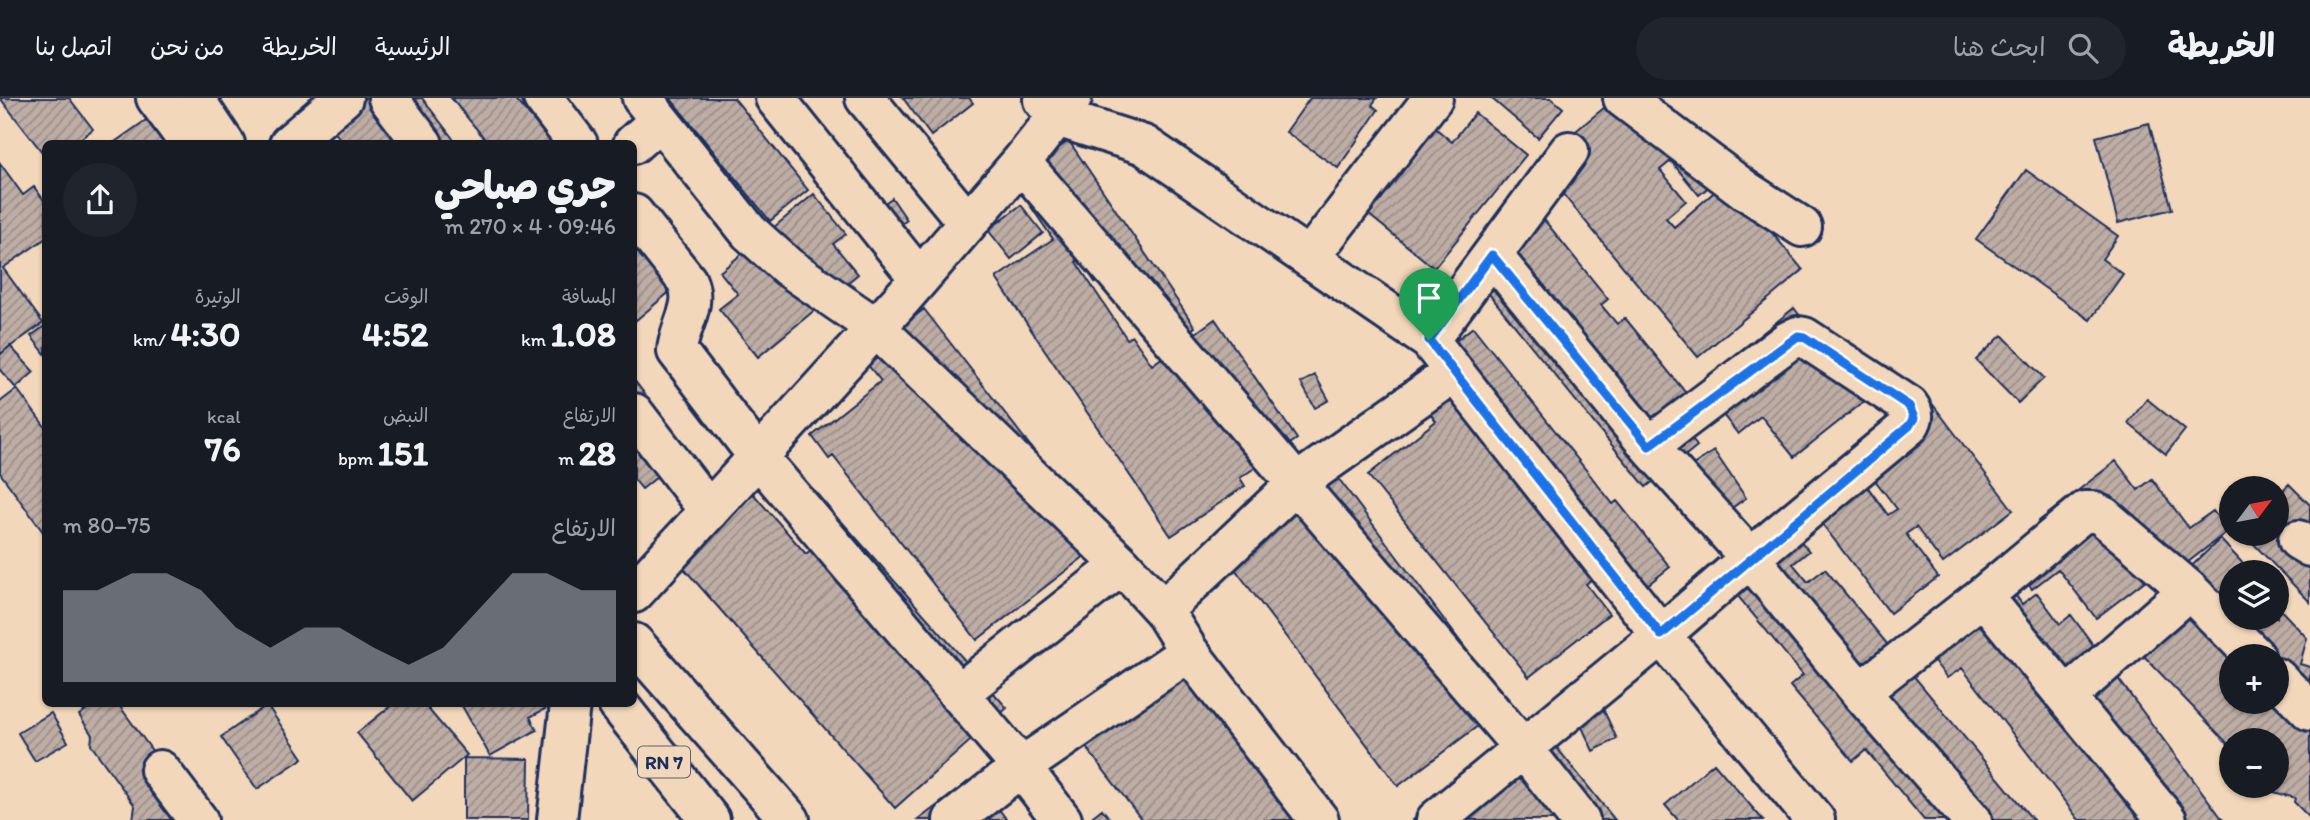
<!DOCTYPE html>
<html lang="ar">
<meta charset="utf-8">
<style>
body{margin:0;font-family:Itim,"Playpen Sans Arabic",sans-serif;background:#20242c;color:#f1f3f6;direction:rtl;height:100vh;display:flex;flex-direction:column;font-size:26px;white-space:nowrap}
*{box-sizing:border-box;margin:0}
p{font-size:23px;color:#9ea1a6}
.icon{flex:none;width:38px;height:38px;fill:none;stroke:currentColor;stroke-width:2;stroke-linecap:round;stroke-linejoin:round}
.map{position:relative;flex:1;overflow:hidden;direction:ltr}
.side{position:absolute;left:42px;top:42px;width:595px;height:567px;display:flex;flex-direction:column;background:#171b24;border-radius:10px;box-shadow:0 2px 5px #0004;direction:rtl}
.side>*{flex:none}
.needle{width:46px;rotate:58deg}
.tools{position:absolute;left:2219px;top:378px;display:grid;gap:14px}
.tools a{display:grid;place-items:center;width:70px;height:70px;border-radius:50%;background:#171b24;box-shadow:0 2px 5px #0004;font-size:35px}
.pin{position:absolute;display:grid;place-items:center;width:60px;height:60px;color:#fff;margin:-72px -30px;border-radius:50% 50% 50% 0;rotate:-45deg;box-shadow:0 0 7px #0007}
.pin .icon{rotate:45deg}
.round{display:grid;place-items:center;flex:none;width:74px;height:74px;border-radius:37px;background:#20242c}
.summary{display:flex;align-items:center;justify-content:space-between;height:119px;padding:0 21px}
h1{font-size:38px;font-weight:800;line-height:52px}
.metrics{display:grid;grid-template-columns:repeat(3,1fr);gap:10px;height:119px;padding:7px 21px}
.metrics div{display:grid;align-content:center}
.metrics b{font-size:35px;font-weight:800}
.metrics small{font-size:19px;font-weight:400}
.metrics p{font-size:19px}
.chart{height:196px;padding:14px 21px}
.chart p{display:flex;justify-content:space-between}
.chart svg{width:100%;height:126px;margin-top:7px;fill:#8c9099;opacity:.7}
header{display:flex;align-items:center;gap:42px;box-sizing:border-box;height:98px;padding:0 35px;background:#171b24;border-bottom:2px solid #363941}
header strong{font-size:33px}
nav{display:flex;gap:38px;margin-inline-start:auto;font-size:24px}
.search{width:490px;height:63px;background:#20242c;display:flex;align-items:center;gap:18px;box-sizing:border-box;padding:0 24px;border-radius:38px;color:#9ea1a6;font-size:26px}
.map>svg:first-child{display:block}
.building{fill:url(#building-hatch);stroke:#1b2f5e;stroke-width:2;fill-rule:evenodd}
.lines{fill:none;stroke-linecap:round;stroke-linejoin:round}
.minor-casing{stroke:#1b2f5e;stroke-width:44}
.major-casing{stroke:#1b2f5e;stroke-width:44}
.minor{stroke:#f3d7ba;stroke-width:38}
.major{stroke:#f3d7ba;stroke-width:38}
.route-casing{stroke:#fff;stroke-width:14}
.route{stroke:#1a73e8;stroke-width:9}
.labels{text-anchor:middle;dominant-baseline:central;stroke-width:5;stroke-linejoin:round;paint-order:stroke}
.shield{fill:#f3d7ba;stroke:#5c617a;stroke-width:2}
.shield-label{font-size:19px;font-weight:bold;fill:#1b2f5e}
</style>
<header>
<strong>الخريطة</strong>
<div class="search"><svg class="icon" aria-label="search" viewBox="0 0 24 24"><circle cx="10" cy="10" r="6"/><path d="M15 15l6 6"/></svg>ابحث هنا</div>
<nav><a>الرئيسية</a><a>الخريطة</a><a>من نحن</a><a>اتصل بنا</a></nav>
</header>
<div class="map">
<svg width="2310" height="722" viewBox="0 0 2310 722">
<defs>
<pattern id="building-hatch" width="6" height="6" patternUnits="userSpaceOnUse" patternTransform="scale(1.75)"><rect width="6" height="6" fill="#beada4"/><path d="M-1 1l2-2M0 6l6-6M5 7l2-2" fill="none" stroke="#9a8d89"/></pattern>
</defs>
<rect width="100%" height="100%" fill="#f3d7ba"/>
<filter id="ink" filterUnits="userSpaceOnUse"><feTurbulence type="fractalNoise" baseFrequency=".0143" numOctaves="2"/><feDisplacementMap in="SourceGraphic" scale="14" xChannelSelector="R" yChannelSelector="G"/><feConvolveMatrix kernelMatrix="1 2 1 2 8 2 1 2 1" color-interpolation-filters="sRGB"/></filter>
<g filter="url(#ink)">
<path class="building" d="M0,0H69L93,31L74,46H46V59Z
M311,0H422L457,46H344L309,1Z
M451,0H515L553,46H489Z
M670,0H734L808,92L770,123Z
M903,0H969L973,5L931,38Z
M1310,0H1377L1372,7L1378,12L1338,70L1286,34Z
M1491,0H1551L1563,10L1538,40Z
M1616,0L1717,82L1699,97L1671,63L1660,72L1686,103L1666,120L1674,129L1742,70L1763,124L1803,172L1698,259L1537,65Z
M1475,15L1526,57L1434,170L1351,102L1421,18L1452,44Z
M152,18L172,46H112Z
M2149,25L2172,111L2118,125L2096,39Z
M1069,43L1195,229L1163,251L1110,174L1095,184L1080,161L1076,164L1127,241L1132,238L1152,267L1215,221L1297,341L1240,380L1245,388L1171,438L996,180L1053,141L1012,81Z
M0,65L23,97L34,89L46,105V140L3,170L43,225L0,256Z
M2026,72L2118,138L2102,161L2123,176L2090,222L1976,141Z
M814,96L846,136L833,146L858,176L758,259L719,211L738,196L720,174Z
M892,100L907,122L879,142L863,120Z
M1021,107L1043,135L1011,161L988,132Z
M1537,113L1608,201L1601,207L1617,226L1625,220L1703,316L1684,331L1697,348L1646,389L1467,169Z
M634,143L673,191L635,223L634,220Z
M1794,210L1825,250L1876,294L1794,359L1761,318L1738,336L1699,286Z
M924,211L1104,443L977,542L833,358L829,361L812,338L881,283L862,260Z
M46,227V257L31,238Z
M1473,229L1613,406L1617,403L1670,469L1622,507L1598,476L1586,486L1609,516L1529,579L1368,377L1436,323L1405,283Z
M2002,237L2044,280L2018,305L1976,262Z
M10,248L34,274L16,290L0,272V257Z
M1315,277L1329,302L1315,310L1301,285Z
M634,282L689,353L642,391L634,381Z
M17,291L46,330V438L0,375V304Z
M2147,301L2185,332L2166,356L2128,325Z
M1931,304L2013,412L1943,465L1916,429L1906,436L1938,479L1890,515L1804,402L1851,366L1888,417L1897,411L1858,360Z
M1714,353L1746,400L1698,434L1665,386Z
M2116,363L2138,392L2152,381L2189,430L2213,413L2228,433L2170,478L2163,469L2096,520L2058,471L2032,491L2008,460L2045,432L2039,423Z
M1327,365L1507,606L1398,688L1217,447Z
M2289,386L2310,407V504L2244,436H2277V398Z
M749,391L806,456L842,424L1007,610L895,710L673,458Z
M1787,427L1809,453L1793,466L1808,484L1825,471L2033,722H1924L1866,652L1853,663L1790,588L1803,577L1723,480Z
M2220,441L2247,470L2242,474H2231V520H2277V508L2307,540L2300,566L2310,569V720L2294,704L2295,700L2274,694L2268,688H2277V642H2231V649L2118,531L2164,487L2179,480ZM2231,558H2277V604H2231Z
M1997,471L2022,506L2037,495L2060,526L2071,517L2223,722H2079L1962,570L1947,580L1912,534Z
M1197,539L1341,722H1142L1075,635Z
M1599,602L1617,641L1593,653L1575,614Z
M95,606H118L167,673L193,722H133L135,708L91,647L92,637L79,617Z
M393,606H424L467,657L412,703L357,635Z
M461,606H554L530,619L537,632L490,658Z
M267,607L303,660L257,691L221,639Z
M51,615L68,644L35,663L18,635Z
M1541,630L1615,722H1413L1487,662Z
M464,660L529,661L528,722H464Z
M1714,665L1763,722H1678L1665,707Z
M975,679L1007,722H918Z
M1102,711L1111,722H1088Z"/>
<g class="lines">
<g class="minor-casing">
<path id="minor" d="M194,0L225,46
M388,0L423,46
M543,0L578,46
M642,0L749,134L788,169L875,229L1122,467L1163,512
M775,0L919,180
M865,0L967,124
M1623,0L1745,92L1802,129
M1043,2L1057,19L1144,47L1309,160L1433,0
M289,46L343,0
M633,46L659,23
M1569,53L1429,242L1661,537L1815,722
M1021,64L1523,650L1580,722
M634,116L687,183C698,208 679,228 677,253L759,360L1021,669L1062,722
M1492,157L1649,348L1750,460L1909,328C1914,320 1915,316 1909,308L1804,239L1798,238L1788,243L1649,348
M1309,160L1429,242
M634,315L709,413
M2298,442L2310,449
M634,495L901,202L1021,64L1072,0
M1983,498L2167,722
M634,545L790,722
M2277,580L2310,613
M1860,594L1983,498L2085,413H2092L2103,418L2189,492L2255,558
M958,596L1122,467
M2066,599L2189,492
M160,672L198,722
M557,722L570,606
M953,722L1021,669L1189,554
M1319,722L1189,554L1163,512L1297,385L1453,275
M1436,722L1661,537L1750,460L1860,594L1972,722"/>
</g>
<g class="major-casing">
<path id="major" d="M156,0L190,46
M618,606L710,722"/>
</g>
<use href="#minor" class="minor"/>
<use href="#major" class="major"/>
</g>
</g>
<g class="lines" filter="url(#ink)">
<g class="route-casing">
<path id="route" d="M1492,157L1649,348L1798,238L1804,239L1909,308L1914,320L1909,328L1661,537L1429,242Z"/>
</g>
<use href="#route" class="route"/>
</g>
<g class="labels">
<rect class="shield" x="638" y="648.5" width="52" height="31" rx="5"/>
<g class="shield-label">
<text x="664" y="664">RN 7</text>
</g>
</g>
</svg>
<div class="tools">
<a><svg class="needle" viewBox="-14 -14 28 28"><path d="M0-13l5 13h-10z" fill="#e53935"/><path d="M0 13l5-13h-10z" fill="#9ea1a6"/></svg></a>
<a><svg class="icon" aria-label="layers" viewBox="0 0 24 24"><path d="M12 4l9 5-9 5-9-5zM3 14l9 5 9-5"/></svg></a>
<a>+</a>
<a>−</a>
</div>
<div class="pin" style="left:1429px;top:242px;background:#1e9e55"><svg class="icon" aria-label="arrive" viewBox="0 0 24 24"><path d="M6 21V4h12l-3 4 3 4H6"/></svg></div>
<section class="side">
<div class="summary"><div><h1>جري صباحي</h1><p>09:46 · 4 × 270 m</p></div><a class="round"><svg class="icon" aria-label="share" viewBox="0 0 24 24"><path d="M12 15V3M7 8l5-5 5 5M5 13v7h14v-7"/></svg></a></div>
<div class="metrics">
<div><p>المسافة</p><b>1.08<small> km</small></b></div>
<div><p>الوقت</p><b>4:52</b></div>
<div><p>الوتيرة</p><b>4:30<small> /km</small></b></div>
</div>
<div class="metrics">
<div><p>الارتفاع</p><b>28<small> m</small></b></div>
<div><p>النبض</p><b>151<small> bpm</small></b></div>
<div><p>kcal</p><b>76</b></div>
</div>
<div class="chart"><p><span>الارتفاع</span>75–80 m</p>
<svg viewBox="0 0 160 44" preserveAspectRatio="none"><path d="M0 44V12L10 12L20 6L30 6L40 12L50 25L60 32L70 25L80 25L90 32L100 38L110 32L120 19L130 6L140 6L150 12L160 12V44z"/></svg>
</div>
</section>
</div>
